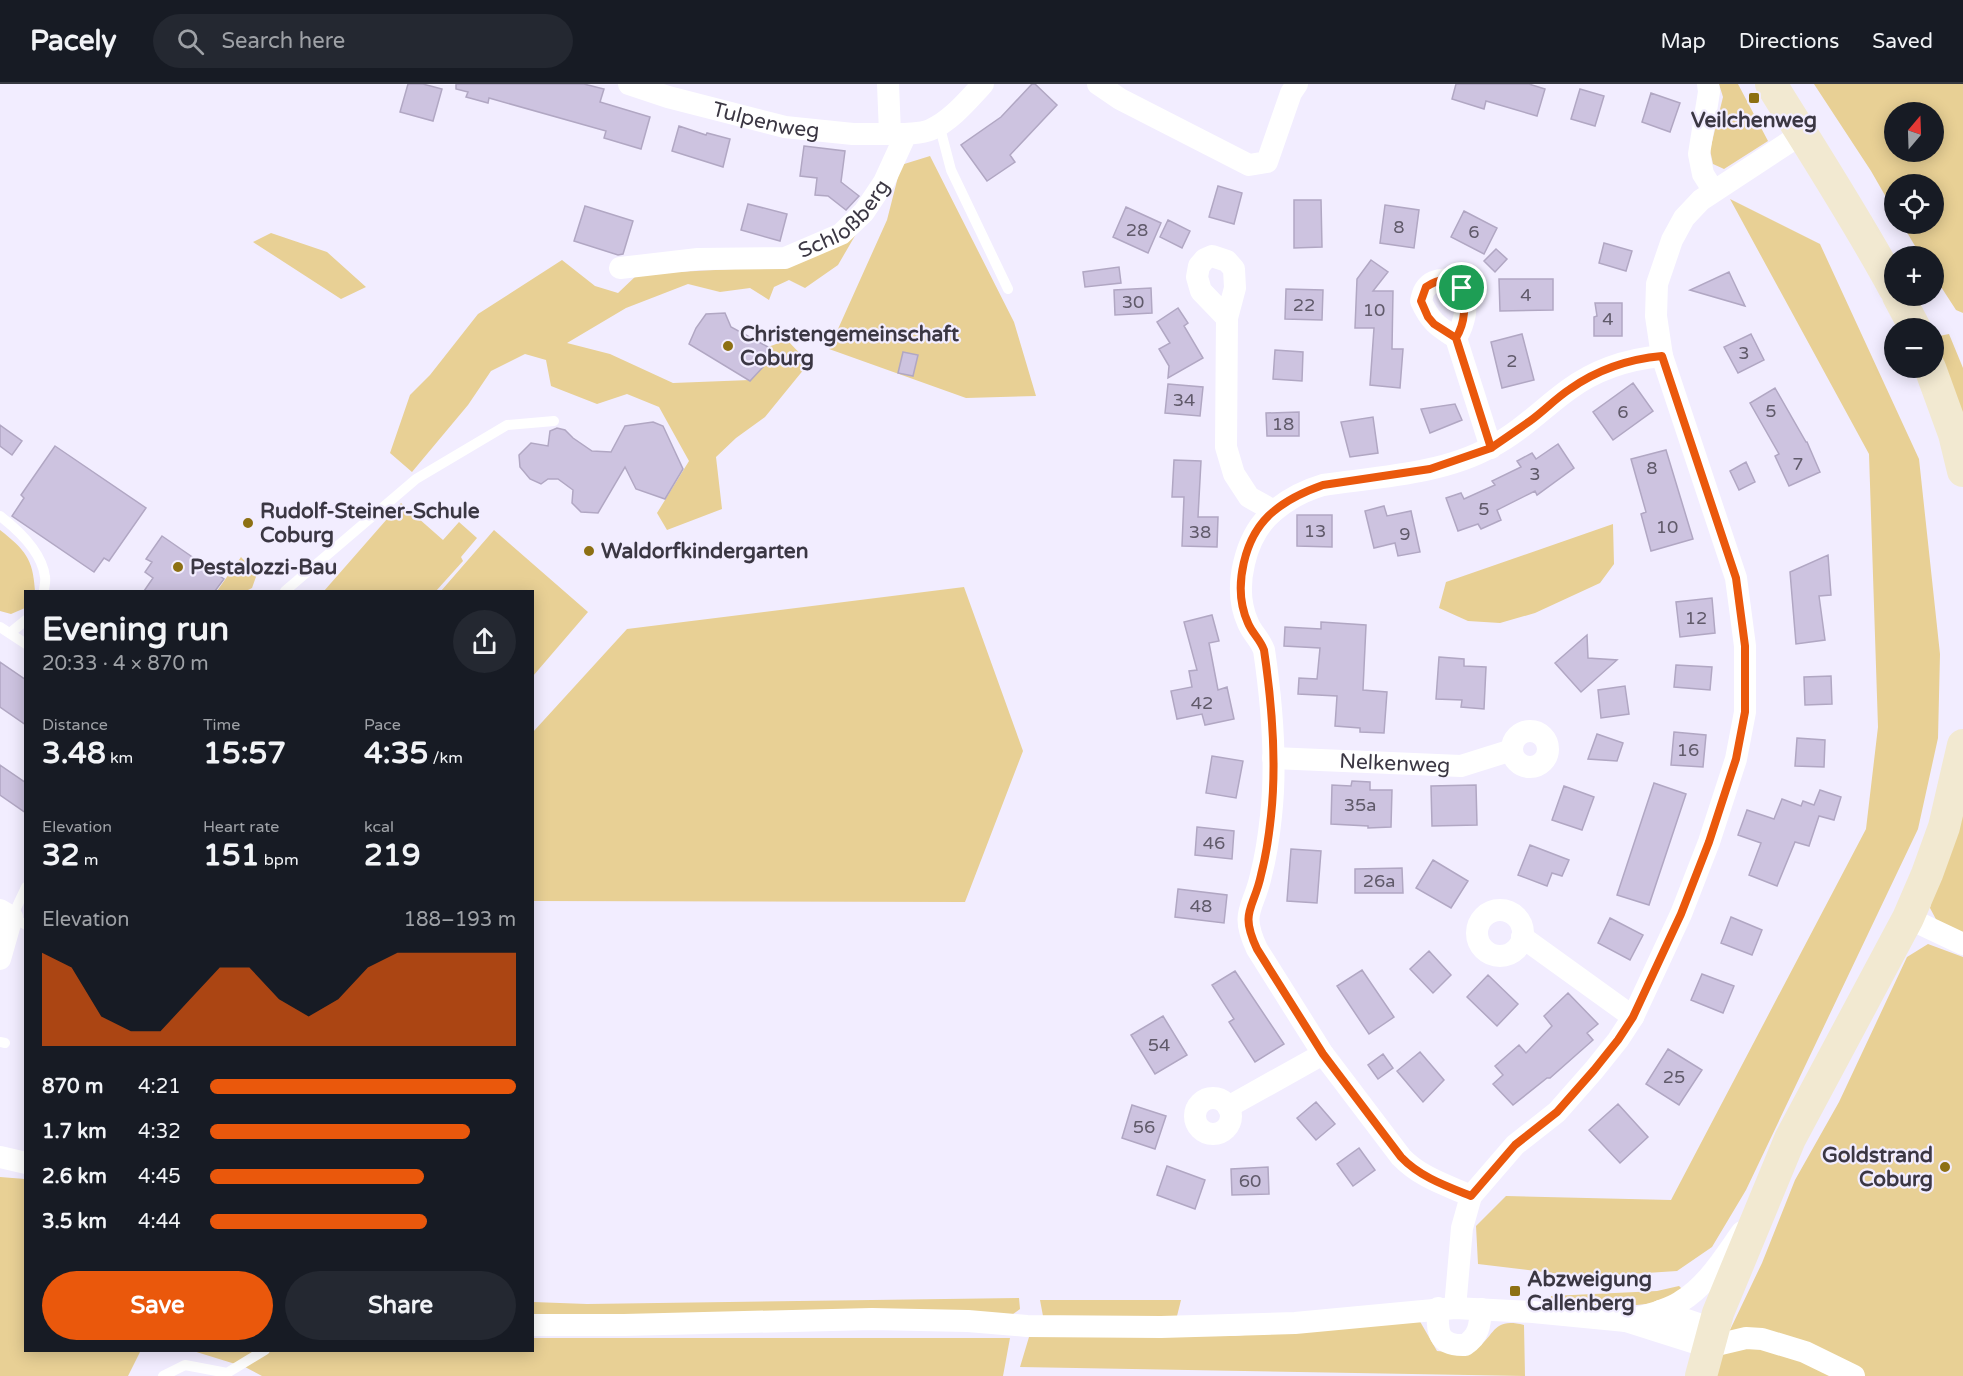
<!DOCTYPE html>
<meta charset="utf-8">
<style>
body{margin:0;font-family:"Varela Round",sans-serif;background:#242831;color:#f1f3f6;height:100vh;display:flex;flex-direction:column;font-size:22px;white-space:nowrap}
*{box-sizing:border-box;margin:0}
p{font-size:20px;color:#9ea1a6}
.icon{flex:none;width:33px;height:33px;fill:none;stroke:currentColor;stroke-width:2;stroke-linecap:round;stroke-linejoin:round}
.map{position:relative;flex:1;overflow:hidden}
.sheet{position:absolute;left:24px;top:506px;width:510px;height:762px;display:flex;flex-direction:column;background:#171b24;border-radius:0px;box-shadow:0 3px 15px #0003}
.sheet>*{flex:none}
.needle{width:39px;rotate:19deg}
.controls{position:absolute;left:1884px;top:18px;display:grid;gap:12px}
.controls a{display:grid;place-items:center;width:60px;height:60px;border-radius:50%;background:#171b24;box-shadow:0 3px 15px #0003;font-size:30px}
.pin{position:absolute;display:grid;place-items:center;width:51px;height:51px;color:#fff;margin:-26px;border:3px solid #fff;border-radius:50%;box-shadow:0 2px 6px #0007}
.round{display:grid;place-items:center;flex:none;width:63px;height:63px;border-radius:32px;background:#242831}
.head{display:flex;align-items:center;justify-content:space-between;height:102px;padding:0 18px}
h1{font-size:33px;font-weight:700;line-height:45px}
.stats{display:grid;grid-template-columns:repeat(3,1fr);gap:9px;height:102px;padding:6px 18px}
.stats div{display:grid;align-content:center}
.stats b{font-size:30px;font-weight:700}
.stats small{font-size:16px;font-weight:400}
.stats p{font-size:16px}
.chart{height:168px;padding:12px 18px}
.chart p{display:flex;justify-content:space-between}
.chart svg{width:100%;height:108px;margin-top:6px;fill:#ea580c;opacity:.7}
.button{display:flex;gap:12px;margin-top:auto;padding:12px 18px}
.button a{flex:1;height:69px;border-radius:36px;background:#ea580c;color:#fff;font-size:24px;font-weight:700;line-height:69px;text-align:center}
.button a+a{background:#242831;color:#f1f3f6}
ul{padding:0 18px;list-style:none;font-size:20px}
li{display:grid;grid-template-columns:96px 72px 1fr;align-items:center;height:45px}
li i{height:15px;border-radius:8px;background:#ea580c}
header{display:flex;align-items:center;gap:36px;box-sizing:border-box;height:84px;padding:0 30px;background:#171b24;border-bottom:2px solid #363941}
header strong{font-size:28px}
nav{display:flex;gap:33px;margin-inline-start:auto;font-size:21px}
.search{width:420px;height:54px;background:#242831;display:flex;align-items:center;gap:15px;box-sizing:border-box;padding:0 21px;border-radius:33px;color:#9ea1a6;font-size:22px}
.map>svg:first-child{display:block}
.green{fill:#e8d095;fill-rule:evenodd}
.building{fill:#cdc3e0;stroke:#b1a7c3;stroke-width:1.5}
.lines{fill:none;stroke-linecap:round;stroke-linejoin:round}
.lane{stroke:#fff;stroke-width:10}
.street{stroke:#fff;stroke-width:22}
.secondary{stroke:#f2e9d1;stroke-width:32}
.route-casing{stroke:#fff;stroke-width:12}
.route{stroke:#ea580c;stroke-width:8}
.poi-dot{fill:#8d7013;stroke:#f2edff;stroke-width:2}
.labels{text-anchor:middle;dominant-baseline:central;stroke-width:4.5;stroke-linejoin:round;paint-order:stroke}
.number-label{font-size:18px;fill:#605a6a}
.street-label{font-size:21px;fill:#3b3743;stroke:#f2edff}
.poi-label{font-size:21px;font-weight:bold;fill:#3b3743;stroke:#f2edff;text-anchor:start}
</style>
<header>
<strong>Pacely</strong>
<div class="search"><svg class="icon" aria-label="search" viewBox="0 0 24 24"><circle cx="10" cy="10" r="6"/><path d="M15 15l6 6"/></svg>Search here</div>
<nav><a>Map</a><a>Directions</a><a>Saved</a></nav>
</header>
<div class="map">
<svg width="1963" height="1292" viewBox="0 0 1963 1292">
<rect width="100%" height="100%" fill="#f2edff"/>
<path class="green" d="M1719,0H1738L1768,57L1724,85L1713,80L1710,66L1723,13Z
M1814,0H1963V229L1956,226L1934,192V172H1921L1902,140H1934V100H1894V127L1871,87ZM1894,28H1934V68H1894Z
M930,72L1014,238L1036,312L966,314L829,265L887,136L901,81Z
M1730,115L1820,160L1919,375L1940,570L1938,654L1918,745L1746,1106L1712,1163L1677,1187L1585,1193L1478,1180L1476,1142L1506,1112L1671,1116L1866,745L1878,643L1869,370Z
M271,149L327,168L366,203L341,215L253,158Z
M856,150L838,181L805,204L789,196L774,203L769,216L750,204L720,208L688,200L626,224L567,259L610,270L673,299L750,296L764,282L768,263L787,256L809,279L765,333L736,354L716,373L722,425L667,446L657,429L689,377L659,323L627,310L597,320L551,302L546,276L525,270L491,287L468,321L412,388L390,369L410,311L430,291L478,230L562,176L595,202L618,209L638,190L772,183Z
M1949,250L1963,284V333L1940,267L1939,252Z
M401,419L443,456L459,438L477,454L461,473L463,477L436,507H324Z
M1613,440L1614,480L1600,499L1535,529L1500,539L1468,537L1439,524L1446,498Z
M0,446C25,466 33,474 35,507H26L25,524L11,530L0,527Z
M494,446L588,528L533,592L532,507H441Z
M241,473L257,490L252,504L246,507H217Z
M964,503L1023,667L965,818L533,817V648L627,545Z
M1963,722V849L1939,841L1930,824L1935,803Z
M1928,860L1963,873V1292H1715L1719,1269L1762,1179L1795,1096L1839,1018L1907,873Z
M0,1093L25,1095L26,1266H141L128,1292H0Z
M1679,1202L1683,1206L1663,1218L1637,1221H1550L1551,1212L1657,1207Z
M1019,1214L1020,1225L1009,1233L533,1232V1218L587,1220Z
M1040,1216H1181L1177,1232H1043Z
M1418,1234L1437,1267C1449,1268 1466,1272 1476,1265C1496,1251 1492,1233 1524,1241L1525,1292L1020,1283L1029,1253L1235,1252Z
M533,1254H1010L1003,1292H262L245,1283L190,1266H532Z"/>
<path class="building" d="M408,0H423L442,5L433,37L400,28Z
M456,0H584L604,5L600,18L650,33L641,65L604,54L606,47L489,14L488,19L466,13L468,8L456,5Z
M1032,0H1035L1057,21L1010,71L1015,78L987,97L961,61L1001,33Z
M1456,0H1529L1545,5L1537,32L1486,17L1484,25L1452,15Z
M1580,5L1604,12L1595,42L1571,35Z
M1651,9L1680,19L1670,48L1642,38Z
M679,42L706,51L707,49L730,55L723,83L672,67Z
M804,62L845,67L841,98L859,112L846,126L828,112L815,111L817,94L800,92Z
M1218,102L1242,109L1234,140L1209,133Z
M1294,116H1321L1322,163L1294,164Z
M748,120L787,130L780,157L741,146Z
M1385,121L1419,126L1414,164L1380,159Z
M585,122L633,137L623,170L618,171L574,157Z
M1126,123L1161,139L1148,169L1113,153Z
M1464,127L1497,144L1484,170L1451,153Z
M1168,136L1190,147L1182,164L1160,153Z
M1604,159L1632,167L1626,187L1599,179Z
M1496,165L1507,175L1495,188L1484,177Z
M1371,176L1388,188L1373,207H1393L1392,265H1403L1400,304L1370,301L1374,244H1355L1357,195Z
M1119,183L1121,199L1085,203L1083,188Z
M1729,188L1745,222L1690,206Z
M1499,195H1553V226L1500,227Z
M1151,204L1152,229L1115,231L1114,206Z
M1286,205L1323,206L1322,236L1285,235Z
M1595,219H1622V252H1594V233L1597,232Z
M1178,224L1188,239L1184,242L1203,274L1168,294L1169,282L1159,265L1170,259L1157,238Z
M725,229L731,243L768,263L764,282L750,297L689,260L696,244L706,230Z
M1522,250L1534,296L1502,304L1491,258Z
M1751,250L1764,276L1738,289L1724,263Z
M1275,266L1303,268L1302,297L1273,295Z
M903,268L918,271L913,292L898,289Z
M1633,299L1653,327L1613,356L1593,328Z
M1168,300L1203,303L1200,332L1165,329Z
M1775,304L1806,358H1807L1820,388L1789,402L1775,372L1779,370L1750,319Z
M1455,320L1462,336L1430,349L1421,325Z
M1299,328V352H1267L1266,329Z
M1373,333L1378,369L1350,373L1341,338Z
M653,338L663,342L683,385L665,415L636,405L625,383L598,429L581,428L572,419L573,406L558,395H548L541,400L530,395L520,383L519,371L531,359L548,362L550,347L557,344L565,346L573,354L592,367L611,368L625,342Z
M0,341L22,357L12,371L0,362Z
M1558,360L1574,384L1537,411L1535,407L1497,426L1501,436L1481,445L1478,440L1458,447L1446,414L1461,409L1464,415L1495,401L1492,397L1521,383L1517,377L1532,369L1536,375Z
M55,362L146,424L109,477L104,474L94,488L12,432L24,414L21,411Z
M1666,366L1693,455L1651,467L1641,430L1646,428L1631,375Z
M1174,376L1201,377L1198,433H1218L1217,463L1182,462L1184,413H1172Z
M1746,378L1755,398L1739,406L1730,387Z
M1384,422L1387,432L1411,427L1420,468L1398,472L1395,459L1374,464L1365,427Z
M1297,431H1332V463L1297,462Z
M162,452L224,495L215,507H144L153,494L145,488L152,478L146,475Z
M1828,471L1831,511L1819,512L1825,556L1796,560L1790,488Z
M1712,514L1715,549L1680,553L1676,518Z
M1212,531L1219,557L1209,559L1218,606L1227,603L1234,635L1205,641L1202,630L1177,635L1171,607L1192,603L1189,587L1197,586L1184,538Z
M1321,538L1366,541L1363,606L1387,608L1384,649L1360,648V644L1335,642L1337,612L1298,610L1299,594L1317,595L1320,564L1284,562L1285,543L1321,545Z
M1587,551L1588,574L1617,576L1581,608L1555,579Z
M1439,573L1464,575V582L1486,583L1484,625L1461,623L1462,616L1436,615Z
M0,578L26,596V641L0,623Z
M1676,581L1712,583L1710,606L1674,603Z
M1831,592L1832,620L1805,621L1804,593Z
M1625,602L1629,630L1601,634L1598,606Z
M1674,648L1706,651L1703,683L1671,681Z
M1597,650L1623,659L1617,677L1588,675Z
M1797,654L1825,656L1824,683L1795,682Z
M1212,672L1243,677L1236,714L1206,709Z
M0,681L26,699V729L0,711Z
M1352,697L1370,698V706H1392L1391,743L1368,744V742L1331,740L1332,701L1351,702Z
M1654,699L1686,710L1649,821L1617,811Z
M1476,701L1477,741L1432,742L1431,702Z
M1564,702L1594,713L1582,746L1552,736Z
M1820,706L1841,713L1834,736L1819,732L1809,762L1795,758L1777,802L1749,791L1761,759L1738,751L1747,726L1774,735L1782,715L1801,722L1803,717L1814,721Z
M1197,743L1234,747L1232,775L1195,771Z
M1530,761L1569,776L1562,792L1552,789L1547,802L1518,791Z
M1291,765L1321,767L1317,819L1287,817Z
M1433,776L1468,797L1451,824L1416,804Z
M1402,784L1403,809H1355V785Z
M1178,805L1227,811L1224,839L1175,833Z
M1731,833L1762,846L1752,871L1721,859Z
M1610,834L1643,851L1630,876L1598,859Z
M1429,867L1451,891L1433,909L1410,885Z
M1362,886L1394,933L1369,950L1337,902Z
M1235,887L1284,960L1255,978L1229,938L1234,935L1212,901Z
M1702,890L1734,902L1723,929L1691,916Z
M1488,891L1518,920L1497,942L1467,913Z
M1568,909L1598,940L1587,949L1593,956L1550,994H1547L1513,1021L1493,1000L1503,991L1495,982L1519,961L1526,969L1552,942L1544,932Z
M1163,932L1187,971L1155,990L1131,951Z
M1668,965L1702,986L1679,1021L1646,1000Z
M1420,968L1444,996L1423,1018L1397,987Z
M1383,970L1393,984L1378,995L1368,981Z
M1316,1018L1335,1040L1316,1056L1297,1034Z
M1618,1020L1648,1053L1620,1079L1589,1046Z
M1132,1021L1166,1032L1155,1065L1122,1054Z
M1359,1064L1375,1086L1353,1102L1337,1080Z
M1167,1082L1205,1096L1195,1125L1157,1111Z
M1268,1083L1269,1110L1232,1111L1231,1085Z"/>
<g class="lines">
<path class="lane" d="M939,40L951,86L1008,205
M0,432C18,446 42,468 45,493C46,497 44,503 44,507
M285,507L416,395L507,341L554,337
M0,543L26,560
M10,549L26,536
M26,803L12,833L26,841
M0,958L5,959
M163,1292L185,1281L227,1289L265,1266"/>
<g class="street">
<path id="s1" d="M629,0L668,13L785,43L853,50H906"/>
<path d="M888,0L890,49"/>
<path d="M1098,0L1120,15L1249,81L1267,78L1291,9L1297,0"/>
<path d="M1708,0L1709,8L1699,70L1703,90L1713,106"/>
<path id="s2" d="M620,184L698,175L785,174L841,150L864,128L884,98L906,50C914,49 923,49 930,46C951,37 968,16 983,0"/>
<path d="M1227,234L1201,207L1197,193L1199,182L1205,175L1212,172L1227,177L1234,185L1235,204L1227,234L1226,363L1234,390L1249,413L1274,427"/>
<path d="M1456,254C1437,242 1430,237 1421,217C1422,213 1423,207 1426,204C1433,193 1456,192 1462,204C1470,218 1464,241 1456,254L1491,364"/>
<circle cx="1530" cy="665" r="18"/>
<path id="s3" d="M1273,674L1461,682L1512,666"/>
<circle cx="1500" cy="849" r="23"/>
<path d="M0,826L12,833L0,875"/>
<path d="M1908,834L1963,860"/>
<path d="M1522,853L1633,933"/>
<circle cx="1213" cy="1032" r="18"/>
<path d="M1228,1023L1323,970"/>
<path d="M0,1073L26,1079"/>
<path d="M1471,1112C1446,1101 1420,1093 1401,1073L1323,970L1257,865C1239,827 1254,825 1261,791C1266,772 1269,751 1271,732C1277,678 1272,620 1264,566C1260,555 1252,549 1248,539C1232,504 1245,451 1274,427C1287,416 1306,406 1323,401C1377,393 1443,390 1491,363C1520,348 1542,325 1568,306C1595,286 1629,275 1662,272"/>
<path d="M1438,1224C1437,1247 1437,1262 1465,1261C1479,1252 1480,1241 1481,1225"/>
<path d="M1455,1224L1462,1144L1471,1112L1515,1061L1557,1028L1594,986L1618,956L1633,933L1681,830L1709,758L1736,675L1745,628V562L1736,494L1662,272L1656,232L1657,200L1672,156L1684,134L1701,116L1803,49"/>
<path d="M1660,1227L1713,1245"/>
<path d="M1626,1237C1643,1232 1664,1228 1680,1218C1707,1202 1724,1173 1742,1148"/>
<path d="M532,1241H624L872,1235L968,1237L1027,1242L1161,1243L1295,1239L1455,1224L1533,1228L1626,1237L1708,1263L1746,1254L1762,1255L1805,1268L1854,1292"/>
</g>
<path class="secondary" d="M1771,0C1813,68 1856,134 1894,204
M1898,212L1915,244
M1930,284L1954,350L1963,387
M1701,1292L1718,1229L1790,1055L1908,834L1927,790L1944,743L1963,661"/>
</g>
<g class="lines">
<g class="route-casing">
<path id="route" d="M1462,204C1465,223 1466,237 1456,254L1491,364L1430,385L1323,401C1306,407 1287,416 1274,427C1244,451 1232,504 1248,539C1252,549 1260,555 1264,566C1272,620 1277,677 1271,732C1269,751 1266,772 1261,791C1254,825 1239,827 1257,865L1323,970L1401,1073C1420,1093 1446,1102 1471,1112L1515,1061L1557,1028L1594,986L1618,956L1633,933L1681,830L1709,758L1736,675L1745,628V562L1736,494L1662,272C1629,275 1597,286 1570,305C1556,314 1544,327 1530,337C1517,346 1504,355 1491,364L1456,254L1434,240L1428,233L1421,217L1426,203C1439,194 1451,193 1462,204"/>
</g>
<use href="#route" class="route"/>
</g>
<g class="poi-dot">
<rect x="1748" y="8" width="12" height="12" rx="3"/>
<circle cx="728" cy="262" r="6"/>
<circle cx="248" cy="439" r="6"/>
<circle cx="589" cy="467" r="6"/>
<circle cx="178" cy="483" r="6"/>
<circle cx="1945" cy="1083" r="6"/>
<rect x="1509" y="1201" width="12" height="12" rx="3"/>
</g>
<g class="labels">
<g class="number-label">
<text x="1399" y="143">8</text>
<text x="1137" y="146">28</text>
<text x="1474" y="148">6</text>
<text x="1526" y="211">4</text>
<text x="1133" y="218">30</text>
<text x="1304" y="221">22</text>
<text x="1374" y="226">10</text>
<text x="1608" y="235">4</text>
<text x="1744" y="269">3</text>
<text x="1512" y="277">2</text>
<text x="1184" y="316">34</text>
<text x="1771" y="327">5</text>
<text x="1623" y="328">6</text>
<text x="1283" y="340">18</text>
<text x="1798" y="380">7</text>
<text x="1652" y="384">8</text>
<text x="1535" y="390">3</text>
<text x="1484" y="425">5</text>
<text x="1667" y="443">10</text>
<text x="1315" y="447">13</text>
<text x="1200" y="448">38</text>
<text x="1405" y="450">9</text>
<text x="1696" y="534">12</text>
<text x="1202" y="619">42</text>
<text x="1688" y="666">16</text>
<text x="1360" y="721">35a</text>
<text x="1214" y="759">46</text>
<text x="1379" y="797">26a</text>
<text x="1201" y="822">48</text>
<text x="1159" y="961">54</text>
<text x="1674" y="993">25</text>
<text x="1144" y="1043">56</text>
<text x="1250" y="1097">60</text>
</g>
<g class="street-label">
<text stroke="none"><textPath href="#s1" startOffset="142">Tulpenweg</textPath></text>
<text stroke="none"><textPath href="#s2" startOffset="238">Schloßberg</textPath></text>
<text stroke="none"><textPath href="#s3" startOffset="122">Nelkenweg</textPath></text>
</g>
<g class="poi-label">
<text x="1754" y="36" text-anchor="middle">Veilchenweg</text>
<text x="740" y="250">Christengemeinschaft<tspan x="740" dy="24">Coburg</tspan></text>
<text x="260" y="427">Rudolf-Steiner-Schule<tspan x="260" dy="24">Coburg</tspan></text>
<text x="601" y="467">Waldorfkindergarten</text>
<text x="190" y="483">Pestalozzi-Bau</text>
<text x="1933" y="1071" text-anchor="end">Goldstrand<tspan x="1933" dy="24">Coburg</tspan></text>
<text x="1527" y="1195">Abzweigung<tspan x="1527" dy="24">Callenberg</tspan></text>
</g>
</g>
</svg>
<div class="controls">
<a><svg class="needle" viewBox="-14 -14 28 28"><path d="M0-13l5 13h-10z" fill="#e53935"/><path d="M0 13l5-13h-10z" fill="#9ea1a6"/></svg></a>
<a><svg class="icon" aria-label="locate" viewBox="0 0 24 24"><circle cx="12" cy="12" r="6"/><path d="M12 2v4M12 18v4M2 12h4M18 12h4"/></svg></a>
<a>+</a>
<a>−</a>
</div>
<div class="pin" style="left:1462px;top:204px;background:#1e9e55"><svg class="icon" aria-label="arrive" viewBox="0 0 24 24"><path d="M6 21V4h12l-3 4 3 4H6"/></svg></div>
<section class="sheet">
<div class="head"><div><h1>Evening run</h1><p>20:33 · 4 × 870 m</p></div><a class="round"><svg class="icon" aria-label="share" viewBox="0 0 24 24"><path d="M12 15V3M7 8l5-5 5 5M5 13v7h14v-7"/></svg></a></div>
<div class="stats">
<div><p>Distance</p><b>3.48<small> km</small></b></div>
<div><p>Time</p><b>15:57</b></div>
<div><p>Pace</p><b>4:35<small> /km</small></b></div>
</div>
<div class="stats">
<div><p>Elevation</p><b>32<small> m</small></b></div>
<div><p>Heart rate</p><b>151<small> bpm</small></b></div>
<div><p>kcal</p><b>219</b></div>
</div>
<div class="chart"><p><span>Elevation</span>188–193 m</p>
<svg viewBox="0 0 160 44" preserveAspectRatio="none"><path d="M0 44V6L10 12L20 32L30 38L40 38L50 25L60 12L70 12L80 25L90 32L100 25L110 12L120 6L130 6L140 6L150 6L160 6V44z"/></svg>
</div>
<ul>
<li><b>870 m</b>4:21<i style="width:100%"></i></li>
<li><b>1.7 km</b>4:32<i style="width:85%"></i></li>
<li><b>2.6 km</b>4:45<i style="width:70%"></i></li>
<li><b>3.5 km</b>4:44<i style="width:71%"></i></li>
</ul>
<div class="button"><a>Save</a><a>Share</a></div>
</section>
</div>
